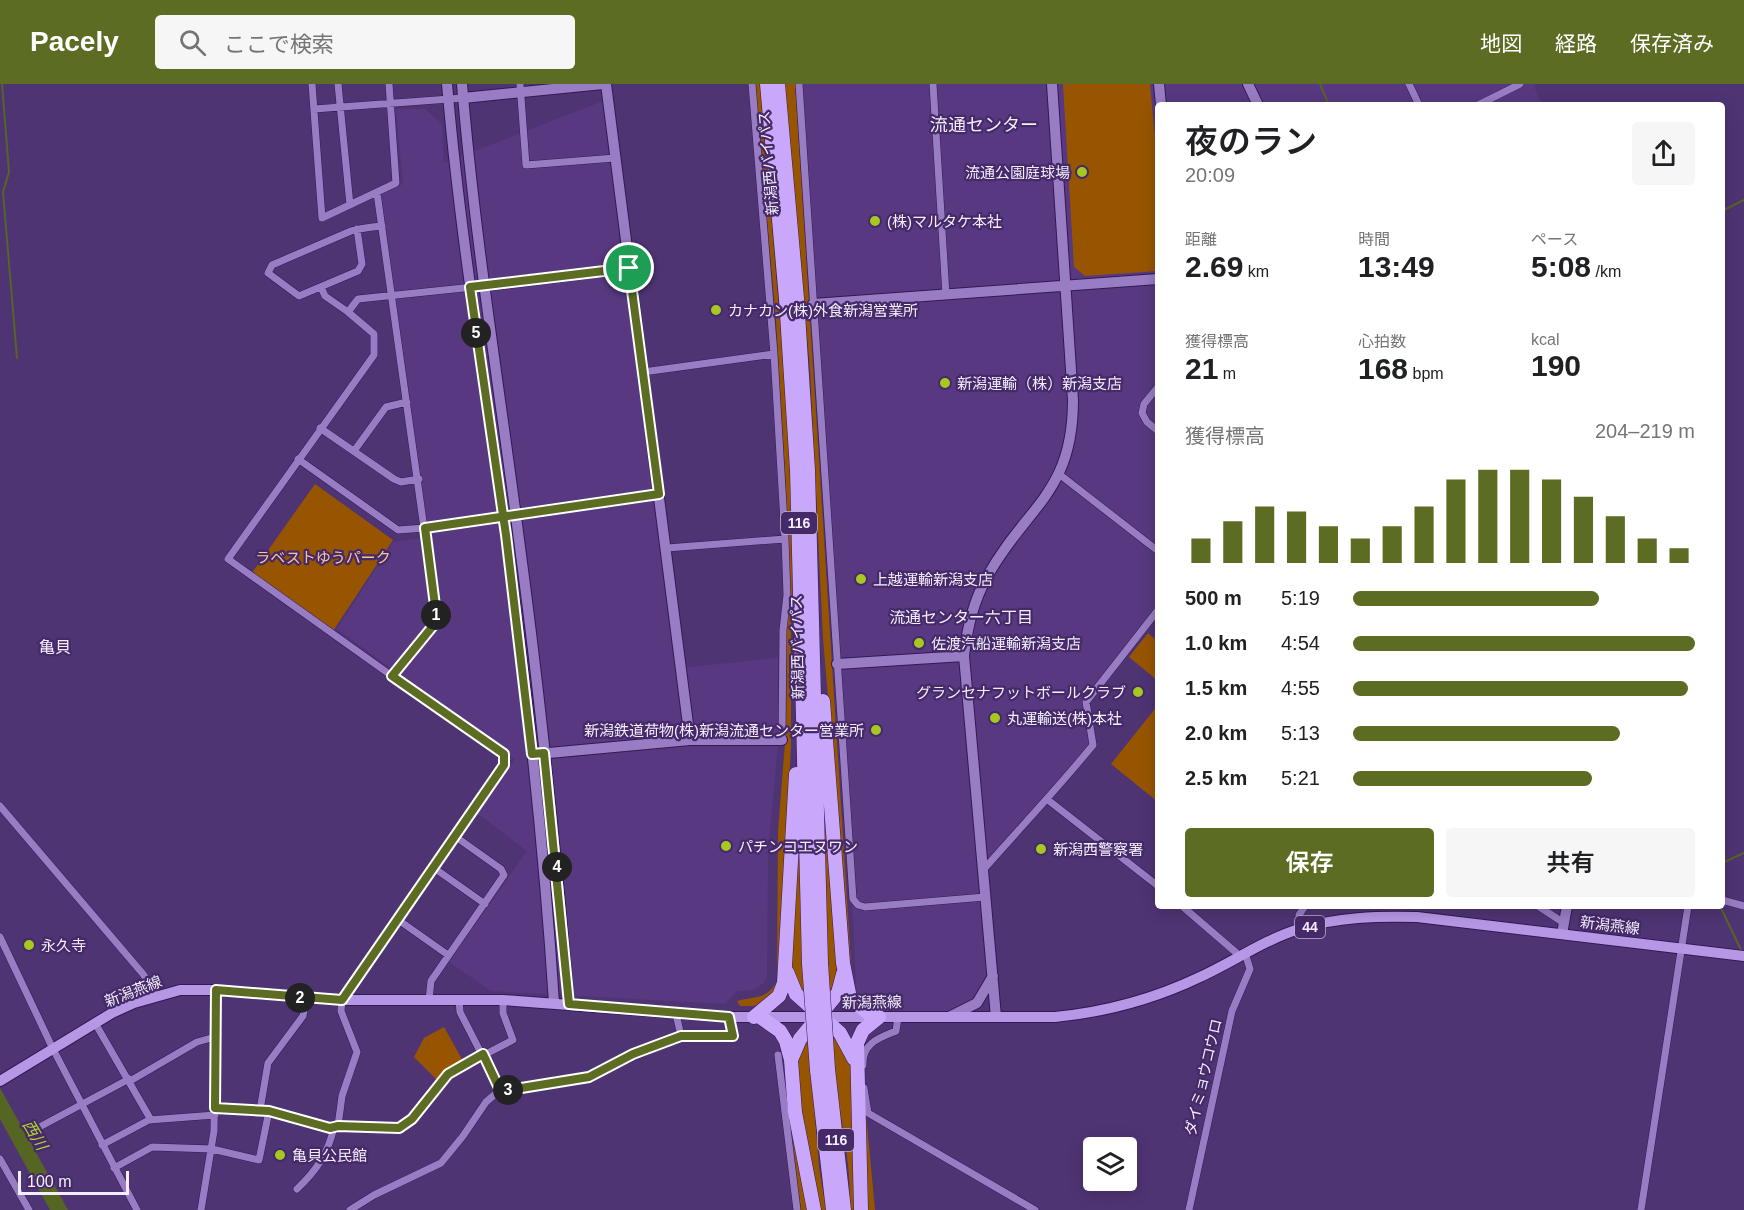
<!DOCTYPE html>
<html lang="ja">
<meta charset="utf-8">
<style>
body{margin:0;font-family:Arial,"Noto Sans JP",sans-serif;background:#f6f6f6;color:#202124;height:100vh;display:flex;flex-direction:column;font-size:22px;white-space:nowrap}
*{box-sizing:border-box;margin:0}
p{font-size:20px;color:#757577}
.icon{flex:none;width:33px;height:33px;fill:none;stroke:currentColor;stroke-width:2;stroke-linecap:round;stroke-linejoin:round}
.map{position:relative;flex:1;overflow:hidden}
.sheet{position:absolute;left:1155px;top:18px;width:570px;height:807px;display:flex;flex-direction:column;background:#fff;border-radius:6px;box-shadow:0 3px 15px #0003}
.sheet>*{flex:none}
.buttons{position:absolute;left:1083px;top:1053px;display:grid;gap:12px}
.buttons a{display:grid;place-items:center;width:54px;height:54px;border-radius:6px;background:#fff;box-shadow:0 3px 15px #0003;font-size:30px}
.scale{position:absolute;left:18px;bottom:15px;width:111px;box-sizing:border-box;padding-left:6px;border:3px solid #f3edfd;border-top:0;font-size:16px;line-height:21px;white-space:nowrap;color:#f3edfd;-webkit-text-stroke:4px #452968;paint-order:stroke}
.pin{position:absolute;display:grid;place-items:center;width:51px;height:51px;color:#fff;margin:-26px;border:3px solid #fff;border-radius:50%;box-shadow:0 2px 6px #0007}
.km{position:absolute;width:30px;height:30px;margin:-15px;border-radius:50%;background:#222;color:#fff;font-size:16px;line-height:30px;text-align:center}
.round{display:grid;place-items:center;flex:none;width:63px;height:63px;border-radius:6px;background:#f6f6f6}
.headline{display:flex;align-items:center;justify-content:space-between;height:102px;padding:0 30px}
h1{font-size:33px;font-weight:600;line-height:45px}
.metrics{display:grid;grid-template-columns:repeat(3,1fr);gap:9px;height:102px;padding:6px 30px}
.metrics div{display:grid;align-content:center}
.metrics b{font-size:30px;font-weight:600}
.metrics small{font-size:16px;font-weight:400}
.metrics p{font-size:16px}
.chart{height:168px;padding:12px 30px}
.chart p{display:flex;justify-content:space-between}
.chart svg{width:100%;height:108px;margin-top:6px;stroke:#5c6c23;stroke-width:6}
.action{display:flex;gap:12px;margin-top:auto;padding:12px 30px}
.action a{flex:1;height:69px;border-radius:6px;background:#5c6c23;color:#fff;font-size:24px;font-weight:600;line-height:69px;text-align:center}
.action a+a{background:#f6f6f6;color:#202124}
ul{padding:0 30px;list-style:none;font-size:20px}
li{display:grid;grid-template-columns:96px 72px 1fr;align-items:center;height:45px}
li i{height:15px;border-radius:8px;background:#5c6c23}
header{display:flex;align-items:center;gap:36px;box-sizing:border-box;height:84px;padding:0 30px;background:#5c6c23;color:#fff}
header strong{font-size:28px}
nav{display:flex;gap:33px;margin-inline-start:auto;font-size:21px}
.search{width:420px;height:54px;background:#f6f6f6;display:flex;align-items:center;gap:15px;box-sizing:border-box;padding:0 21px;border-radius:6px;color:#757577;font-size:22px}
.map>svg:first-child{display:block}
.built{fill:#583981}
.green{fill:#985500}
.water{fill:#556522}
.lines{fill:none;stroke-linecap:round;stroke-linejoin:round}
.stream{stroke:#556522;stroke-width:2}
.street-casing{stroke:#351856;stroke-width:8}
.secondary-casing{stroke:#351856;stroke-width:12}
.primary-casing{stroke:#351856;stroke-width:12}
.highway-casing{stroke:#351856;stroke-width:15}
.street{stroke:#997dc4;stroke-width:7}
.secondary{stroke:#997dc4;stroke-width:10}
.primary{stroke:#b697e5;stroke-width:10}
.highway{stroke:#c9a8fb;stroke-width:14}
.highway-bridge-casing{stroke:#351856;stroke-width:15;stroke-linecap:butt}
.highway-bridge{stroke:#c9a8fb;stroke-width:14}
.route-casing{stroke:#fff;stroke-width:12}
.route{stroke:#5c6c23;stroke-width:8}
.poi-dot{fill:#a6c821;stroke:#452968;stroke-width:2}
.labels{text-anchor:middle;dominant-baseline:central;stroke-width:4.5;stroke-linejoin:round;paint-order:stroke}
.shield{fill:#452968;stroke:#bfb2d0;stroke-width:1.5}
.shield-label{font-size:14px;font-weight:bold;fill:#f3edfd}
.street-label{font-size:15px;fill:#f3edfd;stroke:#452968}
.poi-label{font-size:15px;fill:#f3edfd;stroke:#452968;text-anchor:start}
.park-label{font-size:15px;fill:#f3c59d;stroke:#452968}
.neighbourhood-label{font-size:16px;fill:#f3edfd;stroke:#452968}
.water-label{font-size:16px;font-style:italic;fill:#b1d52a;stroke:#452968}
.quarter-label{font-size:18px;fill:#f3edfd;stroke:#452968}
</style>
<header>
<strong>Pacely</strong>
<div class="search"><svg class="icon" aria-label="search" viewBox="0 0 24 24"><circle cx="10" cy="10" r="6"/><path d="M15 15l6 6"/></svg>ここで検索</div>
<nav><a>地図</a><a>経路</a><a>保存済み</a></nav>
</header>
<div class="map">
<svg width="1744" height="1126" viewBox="0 0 1744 1126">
<rect width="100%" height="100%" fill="#4f3474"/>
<path class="built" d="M799,0H1539L1534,3L1543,21H1158V527L1086,618L1093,661L984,785L993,892L967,929L898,933L857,922L852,810Z
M606,16L679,584L778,574V660L768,769L767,893L764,899L754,906L737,907L725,920L491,907L449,878L527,767L477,729L515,675L337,545L393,458L423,454L377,113L403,100L396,25H425L442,40L444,79Z"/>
<path class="green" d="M755,0H760L788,334L795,492L791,538V662L779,864V898L771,917L753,922H740L737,917C755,912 767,916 777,897L778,748L786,646L788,440L776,236Z
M784,0H795L853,910L823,554L810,285Z
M1063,0H1150L1158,86V187L1085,192L1074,183Z
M315,400L393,456L333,547L252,489Z
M1148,549L1158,558V597L1129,573Z
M1158,621V718L1111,680Z
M822,680L837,896L829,914L824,814Z
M798,723L805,918L791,897L790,867Z
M444,943L464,979L440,999L414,973L424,954Z
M832,947L849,970L852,989L857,1126H851C849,1111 850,1095 848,1080C844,1036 830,991 832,947Z
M808,951L819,1083L826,1126H818L804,1063L796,975Z
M861,976L875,1126H866Z
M785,997L798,1080L809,1126H801Z"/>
<path class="water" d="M0,1004L68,1126H50L0,1035Z"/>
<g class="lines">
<path class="stream" d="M2,0L9,88L3,108L17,274
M1320,0L1329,21
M1722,127L1744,116
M1722,779L1744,769
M1720,822L1742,868"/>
<g class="street-casing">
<path id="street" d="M312,0L322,134L396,99L389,0
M338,0L350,121
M520,0L526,81L615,74
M752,0L774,270L785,455L787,511L783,546L782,656
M799,0L853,815L858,821L865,823L985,813
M933,0L946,211
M1409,0L1419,21
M1478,21L1520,0
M314,25L463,14
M357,145L362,180L358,187L299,212L268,189L272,181L351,147C361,144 371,143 382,142
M321,203L325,212L348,228
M643,288L774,270
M1158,303L1144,320L1142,329L1147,338L1158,347
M320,344L394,395L401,398L419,395
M354,367L386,323L407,318
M298,375L398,446L425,444
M1059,390L1158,467
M667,464L785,455
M392,592L228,475L374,271V250L348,228L358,215L483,202
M1048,716L1158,802
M0,722L143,890L157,911
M434,784L485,820
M984,785C1020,744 1058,704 1093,661L1086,618L1158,526
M1722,816L1744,822
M1182,822L1240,872
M1538,822L1564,839
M397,835L448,871
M1300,845L1299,831L1305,822
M0,853L53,965L137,1126
M429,916L431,897L504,791L501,785L456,753
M459,916L460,928L500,1006
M676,930L681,952
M95,939L151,1036
M778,971L797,1126
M863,981C862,959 879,954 896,947L898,933
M130,997L197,958L215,953
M864,1004L868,1029L1035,1126
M215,1024L269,1027L330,1044L338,1042L399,1044L412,1035L453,987L513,956L503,929V916
M260,1026L268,979L303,932L306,915
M338,1042L342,1012L357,968L341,927L342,916L504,681V670L392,592L437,537L377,109
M32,1047L129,995
M102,1061L149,1036L215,1031
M0,1075L29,1126
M114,1084L152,1063L212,1065L259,1076L269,1027
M297,1105C316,1087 328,1070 334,1043
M201,1126L214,1047L216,906
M350,1126L374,1111L441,1079L463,1052L486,1018L500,1006L577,997L681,952H733L729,933
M1189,1126L1232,927L1250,885L1245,869
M1641,1126L1688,822"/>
</g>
<g class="secondary-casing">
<path id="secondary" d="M447,0C460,152 485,301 506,452C527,607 544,763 554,919
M462,0C475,158 501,314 521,471C541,620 556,770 569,920
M606,0L690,656
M1159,0L1161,21
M1248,0L1258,21
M463,14L603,0
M483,202L629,184
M813,220L1158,195
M425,444L659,410
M837,580L964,572
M538,670L690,656H782
M1562,850L1567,822
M951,932L977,919L993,892
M996,933L964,572C967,544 973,518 987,493C1026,422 1073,410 1073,316L1052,0"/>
</g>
<g class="primary-casing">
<path id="primary" d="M0,997L112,929L134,919L180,906H216L342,916H503L729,933H1055C1106,928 1154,915 1200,893C1233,878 1264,856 1299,845C1337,833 1378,832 1417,833L1744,872"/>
</g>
<g class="highway-casing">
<path id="highway" d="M767,0L786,215L797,386L809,880
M778,0L797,214L808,386L821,879
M823,617L843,879L850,914L873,933
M787,888L796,910L840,949L854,975
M754,933L779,912L784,899L796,690
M760,933L780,947L786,957L791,976L795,1028L814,1126
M791,976L800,955L838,909L843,890
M828,985L844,1126
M817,986L833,1126
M861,1126L857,959L863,946L879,933"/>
</g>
<use href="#street" class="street"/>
<use href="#secondary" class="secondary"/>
<use href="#primary" class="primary"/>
<use href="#highway" class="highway"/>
<g class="highway-bridge-casing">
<path id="highway-bridge" d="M821,879L828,985
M809,880L817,986"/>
</g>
<use href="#highway-bridge" class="highway-bridge"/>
</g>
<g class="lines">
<g class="route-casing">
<path id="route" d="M629,184L659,410L425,444L437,537L392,592L504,670V681L342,916L216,906L215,1024L269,1027L330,1044L338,1042L399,1044L412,1035L448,990L483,970L500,1006H509L589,993L633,970L681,952H733L729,933L569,920L544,669L532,670L506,451L503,431L470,203L629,184"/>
</g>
<use href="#route" class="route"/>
</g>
<g class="poi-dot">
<circle cx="1082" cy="88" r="6"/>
<circle cx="875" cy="137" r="6"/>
<circle cx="716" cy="226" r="6"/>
<circle cx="945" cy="299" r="6"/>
<circle cx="861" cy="495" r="6"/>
<circle cx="919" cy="559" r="6"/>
<circle cx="1138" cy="608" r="6"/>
<circle cx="995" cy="634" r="6"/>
<circle cx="876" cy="646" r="6"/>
<circle cx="726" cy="762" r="6"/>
<circle cx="1041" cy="765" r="6"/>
<circle cx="29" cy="861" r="6"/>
<circle cx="280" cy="1071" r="6"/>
</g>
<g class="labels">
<g class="shield">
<rect x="781" y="428" width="36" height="22" rx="4.5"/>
<rect x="1295" y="832" width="30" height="22" rx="4.5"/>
<rect x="818" y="1045" width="36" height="22" rx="4.5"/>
</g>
<g class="shield-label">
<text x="799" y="439">116</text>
<text x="1310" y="843">44</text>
<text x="836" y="1056">116</text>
</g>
<g class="street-label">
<text transform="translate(768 79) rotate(-95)">新潟西バイパス</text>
<text transform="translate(797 563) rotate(-91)">新潟西バイパス</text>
<text transform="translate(1610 841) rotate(7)">新潟燕線</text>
<text transform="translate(133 907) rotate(-21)">新潟燕線</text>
<text transform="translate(872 918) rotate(-1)">新潟燕線</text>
<text transform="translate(1203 993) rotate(-77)">ダイミョウコウロ</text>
</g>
<g class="poi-label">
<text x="1070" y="88" text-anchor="end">流通公園庭球場</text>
<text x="887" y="137">(株)マルタケ本社</text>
<text x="728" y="226">カナカン(株)外食新潟営業所</text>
<text x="957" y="299">新潟運輸（株）新潟支店</text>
<text x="873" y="495">上越運輸新潟支店</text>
<text x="931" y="559">佐渡汽船運輸新潟支店</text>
<text x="1126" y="608" text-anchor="end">グランセナフットボールクラブ</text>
<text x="1007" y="634">丸運輸送(株)本社</text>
<text x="864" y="646" text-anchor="end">新潟鉄道荷物(株)新潟流通センター営業所</text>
<text x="738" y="762">パチンコエヌワン</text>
<text x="1053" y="765">新潟西警察署</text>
<text x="41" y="861">永久寺</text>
<text x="292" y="1071">亀貝公民館</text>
</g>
<g class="park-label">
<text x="323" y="473">ラベストゆうパーク</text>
</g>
<g class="neighbourhood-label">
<text x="961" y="533">流通センター六丁目</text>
<text x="55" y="563">亀貝</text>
</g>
<g class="water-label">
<text transform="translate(35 1051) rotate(59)">西川</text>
</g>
<g class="quarter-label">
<text x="984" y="41">流通センター</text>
</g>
</g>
</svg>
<div class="buttons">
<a><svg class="icon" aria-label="layers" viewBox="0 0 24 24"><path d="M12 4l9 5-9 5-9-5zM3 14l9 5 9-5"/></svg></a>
</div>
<div class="scale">100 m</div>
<div class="pin" style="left:629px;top:184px;background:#1e9e55"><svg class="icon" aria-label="arrive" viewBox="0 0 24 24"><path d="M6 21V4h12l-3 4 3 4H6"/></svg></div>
<b class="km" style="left:436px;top:531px">1</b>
<b class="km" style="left:300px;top:914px">2</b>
<b class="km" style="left:508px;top:1006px">3</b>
<b class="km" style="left:557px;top:783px">4</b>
<b class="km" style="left:476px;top:249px">5</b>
<section class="sheet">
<div class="headline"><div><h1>夜のラン</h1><p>20:09</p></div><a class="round"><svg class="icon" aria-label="share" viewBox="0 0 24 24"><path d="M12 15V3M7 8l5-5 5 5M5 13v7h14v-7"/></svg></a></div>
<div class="metrics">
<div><p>距離</p><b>2.69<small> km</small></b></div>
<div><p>時間</p><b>13:49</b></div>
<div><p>ペース</p><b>5:08<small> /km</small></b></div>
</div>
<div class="metrics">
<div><p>獲得標高</p><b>21<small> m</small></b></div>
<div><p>心拍数</p><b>168<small> bpm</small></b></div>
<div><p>kcal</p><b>190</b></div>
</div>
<div class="chart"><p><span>獲得標高</span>204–219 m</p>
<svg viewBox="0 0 160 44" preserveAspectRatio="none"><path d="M5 44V34M15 44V27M25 44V21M35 44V23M45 44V29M55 44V34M65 44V29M75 44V21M85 44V10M95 44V6M105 44V6M115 44V10M125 44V17M135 44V25M145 44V34M155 44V38"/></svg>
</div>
<ul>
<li><b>500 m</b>5:19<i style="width:72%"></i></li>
<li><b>1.0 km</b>4:54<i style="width:100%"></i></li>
<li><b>1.5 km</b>4:55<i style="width:98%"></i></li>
<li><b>2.0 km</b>5:13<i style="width:78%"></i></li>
<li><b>2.5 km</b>5:21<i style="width:70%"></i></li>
</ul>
<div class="action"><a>保存</a><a>共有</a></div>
</section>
</div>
